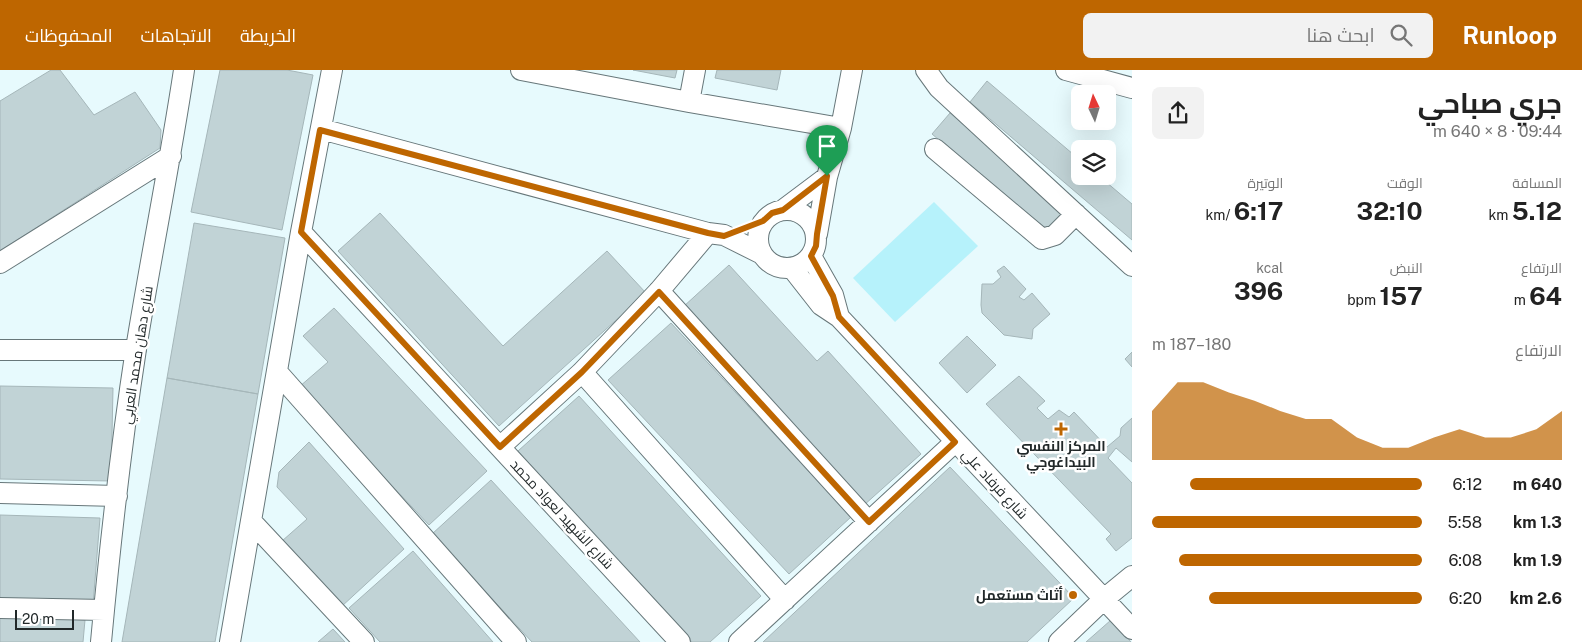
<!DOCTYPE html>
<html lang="ar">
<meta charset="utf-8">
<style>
body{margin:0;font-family:"Public Sans",Cairo,sans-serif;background:#f2f2f2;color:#222;direction:rtl;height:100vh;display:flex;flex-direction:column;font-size:19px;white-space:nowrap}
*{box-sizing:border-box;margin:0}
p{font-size:16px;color:#767676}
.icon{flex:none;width:28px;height:28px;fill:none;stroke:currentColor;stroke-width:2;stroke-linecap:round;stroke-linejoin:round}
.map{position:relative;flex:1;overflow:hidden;direction:ltr}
.sheet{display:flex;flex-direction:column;background:#fff;width:450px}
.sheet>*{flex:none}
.needle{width:32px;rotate:356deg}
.buttons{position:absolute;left:1071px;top:15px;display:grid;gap:10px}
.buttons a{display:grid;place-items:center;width:45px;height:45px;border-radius:8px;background:#fff;box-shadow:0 5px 20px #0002;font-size:25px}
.scale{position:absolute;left:15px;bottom:12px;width:59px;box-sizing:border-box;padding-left:5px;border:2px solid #212829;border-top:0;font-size:14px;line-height:18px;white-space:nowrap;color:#212829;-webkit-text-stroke:4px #fff;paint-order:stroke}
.pin{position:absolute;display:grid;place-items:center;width:42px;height:42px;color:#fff;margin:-51px -21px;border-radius:50% 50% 50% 0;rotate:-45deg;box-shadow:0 0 5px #0007}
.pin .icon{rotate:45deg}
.round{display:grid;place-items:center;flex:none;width:52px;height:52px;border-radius:8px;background:#f2f2f2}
.summary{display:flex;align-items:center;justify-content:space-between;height:85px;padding:0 20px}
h1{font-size:28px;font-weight:700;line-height:38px}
.stats{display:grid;grid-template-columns:repeat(3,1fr);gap:8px;height:85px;padding:5px 20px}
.stats div{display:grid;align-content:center}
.stats b{font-size:25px;font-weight:700}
.stats small{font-size:14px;font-weight:400}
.stats p{font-size:14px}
.chart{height:140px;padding:10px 20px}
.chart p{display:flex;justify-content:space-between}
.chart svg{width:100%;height:90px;margin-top:5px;fill:#be6600;opacity:.7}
ul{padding:0 20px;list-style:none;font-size:16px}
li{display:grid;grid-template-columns:80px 60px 1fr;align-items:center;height:38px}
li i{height:12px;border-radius:6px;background:#be6600}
header{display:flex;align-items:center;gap:30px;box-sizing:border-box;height:70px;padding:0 25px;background:#be6600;color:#fff}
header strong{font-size:24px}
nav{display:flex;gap:28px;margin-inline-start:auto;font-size:18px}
.search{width:350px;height:45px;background:#f2f2f2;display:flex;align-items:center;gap:12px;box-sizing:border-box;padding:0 18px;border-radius:8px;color:#767676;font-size:19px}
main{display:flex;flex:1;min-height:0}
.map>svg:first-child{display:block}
.green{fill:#b6f2fb}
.building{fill:#c1d3d6;stroke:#a5b6b9}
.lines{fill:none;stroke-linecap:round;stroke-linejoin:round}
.minor-casing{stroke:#67777a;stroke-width:22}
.minor{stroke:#fff;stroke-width:20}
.route-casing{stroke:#fff;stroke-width:10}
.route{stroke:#be6600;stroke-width:6}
.poi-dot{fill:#be6600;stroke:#fff;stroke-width:2}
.labels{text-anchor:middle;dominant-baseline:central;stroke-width:5;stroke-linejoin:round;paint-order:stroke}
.street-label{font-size:14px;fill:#212829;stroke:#fff}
.poi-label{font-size:14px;font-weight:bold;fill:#212829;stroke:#fff}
</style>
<header>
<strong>Runloop</strong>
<div class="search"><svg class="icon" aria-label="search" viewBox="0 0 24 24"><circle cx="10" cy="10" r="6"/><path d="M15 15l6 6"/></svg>ابحث هنا</div>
<nav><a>الخريطة</a><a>الاتجاهات</a><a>المحفوظات</a></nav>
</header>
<main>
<section class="sheet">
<div class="summary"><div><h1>جري صباحي</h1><p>09:44 · 8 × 640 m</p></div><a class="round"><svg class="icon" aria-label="share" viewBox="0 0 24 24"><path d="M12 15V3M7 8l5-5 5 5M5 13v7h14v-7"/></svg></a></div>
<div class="stats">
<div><p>المسافة</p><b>5.12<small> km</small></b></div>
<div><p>الوقت</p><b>32:10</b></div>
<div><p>الوتيرة</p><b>6:17<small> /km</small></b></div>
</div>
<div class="stats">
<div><p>الارتفاع</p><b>64<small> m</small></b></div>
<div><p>النبض</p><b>157<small> bpm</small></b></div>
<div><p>kcal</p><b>396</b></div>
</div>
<div class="chart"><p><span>الارتفاع</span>180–187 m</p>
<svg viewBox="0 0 160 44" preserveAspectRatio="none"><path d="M0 44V20L10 6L20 6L30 11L40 15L50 20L60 24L70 24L80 33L90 38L100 38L110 33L120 29L130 33L140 33L150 29L160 20V44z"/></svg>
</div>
<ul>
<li><b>640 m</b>6:12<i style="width:86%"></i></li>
<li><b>1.3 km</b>5:58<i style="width:100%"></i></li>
<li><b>1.9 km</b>6:08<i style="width:90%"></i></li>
<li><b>2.6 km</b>6:20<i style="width:79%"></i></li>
</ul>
</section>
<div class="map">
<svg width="1132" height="572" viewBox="0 0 1132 572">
<rect width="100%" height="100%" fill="#e7fafd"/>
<path class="green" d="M934,132L978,176L895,252L853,208Z"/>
<path class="building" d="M51,0H60L94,45L135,22L161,60L160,78L0,181V31Z
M220,0H287L313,5L282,160L191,142Z
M633,0H677L675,8Z
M717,0H781L777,20L715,8Z
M987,11L1080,90V106H1099L1132,134V170L970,32Z
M950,43L1066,141L1047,162L932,64Z
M380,143L503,276L607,181L646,223L499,356L338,181Z
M194,153L285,168L258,324L167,308Z
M729,195L817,291L828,281L921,384L863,436L683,237Z
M1004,196L1026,219L1019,227L1024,230L1032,223L1050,244L1033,259L1032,269L1004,265L982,243L981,235L982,214H993L1001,207L997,201Z
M334,238L487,401L429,455L299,317L328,292L303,266Z
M671,253L851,447L789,504L608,310Z
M967,266L996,295L967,323L939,293Z
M1132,282V297L1125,289Z
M1019,306L1045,331L1037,338L1048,349L1059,340L1069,347L1074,342L1107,377L1120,366L1121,358L1132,348V392L1116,378L1108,388L1132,413V468L1116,481L1106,469L1111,464L986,334Z
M167,308L258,324L215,572H122Z
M0,316L113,318L111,411L0,409Z
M579,326L761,526L710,572H692L518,381Z
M309,372L404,479L341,537L282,471L307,449L277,417L279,402Z
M950,397L1074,528L1027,572H763Z
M491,410L640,572H532L432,464Z
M0,445L100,448L93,535L0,531Z
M413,481L493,572H380L349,538Z
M0,544L85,550L83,572H0Z
M1111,550L1131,572H1086Z
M333,559L345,572H318Z"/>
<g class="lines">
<g class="minor-casing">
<path id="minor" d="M521,0L689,32L841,58
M926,0L939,18L1132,196
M1066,0L1132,18
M689,32L695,0
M321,59L708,163L724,165L762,184
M935,79L1042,169L1055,165L1076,144
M758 169a29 29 0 1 1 58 0a29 29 0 1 1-58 0Z
M783,140L827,107
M301,162L680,572
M817,164L827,107L841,58L852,0
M811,186L833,225L839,247
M0,193L171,86
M792,198L821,235L839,247L1132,559
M659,221L869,452
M0,280H136
M582,302L785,530
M278,303L516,572
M500,377L582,302L659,221L708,163
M0,423L117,426
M251,451L364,572
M0,538L104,540
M101,572C110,474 121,376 136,279C151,186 170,93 184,0
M230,572L301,162L332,0
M739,572L955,372
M1059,572L1104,529L1132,506"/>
</g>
<use href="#minor" class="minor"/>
</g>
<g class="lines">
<g class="route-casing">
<path id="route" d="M320,60L708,163L724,166L763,151L772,143L783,140L827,106L817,164L816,176L811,186L833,226L839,247L955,372L869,452L659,222L582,302L500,377L301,162Z"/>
</g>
<use href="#route" class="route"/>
</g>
<g class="poi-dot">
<path d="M1058.5 351.5h5v5h5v5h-5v5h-5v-5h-5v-5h5z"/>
<circle cx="1073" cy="525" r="5"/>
</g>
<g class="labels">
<g class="street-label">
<text transform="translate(137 285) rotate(-81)">شارع دهان محمد العربي</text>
<text transform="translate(995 414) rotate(47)">شارع فرفاد علي</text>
<text transform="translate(562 444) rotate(47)">شارع الشهيد لعواد محمد</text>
</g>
<g class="poi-label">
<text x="1061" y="376">المركز النفسي<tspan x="1061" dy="16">البيداغوجي</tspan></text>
<text x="1063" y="525" text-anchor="end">أثاث مستعمل</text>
</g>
</g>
</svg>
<div class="buttons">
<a><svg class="needle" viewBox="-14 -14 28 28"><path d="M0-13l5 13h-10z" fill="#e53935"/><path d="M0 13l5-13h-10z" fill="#767676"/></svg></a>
<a><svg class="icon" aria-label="layers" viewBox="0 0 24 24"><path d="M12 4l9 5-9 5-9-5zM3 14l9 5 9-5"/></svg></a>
</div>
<div class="scale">20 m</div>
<div class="pin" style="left:827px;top:106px;background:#1e9e55"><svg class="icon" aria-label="arrive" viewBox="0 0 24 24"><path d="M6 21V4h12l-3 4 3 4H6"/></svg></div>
</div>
</main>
